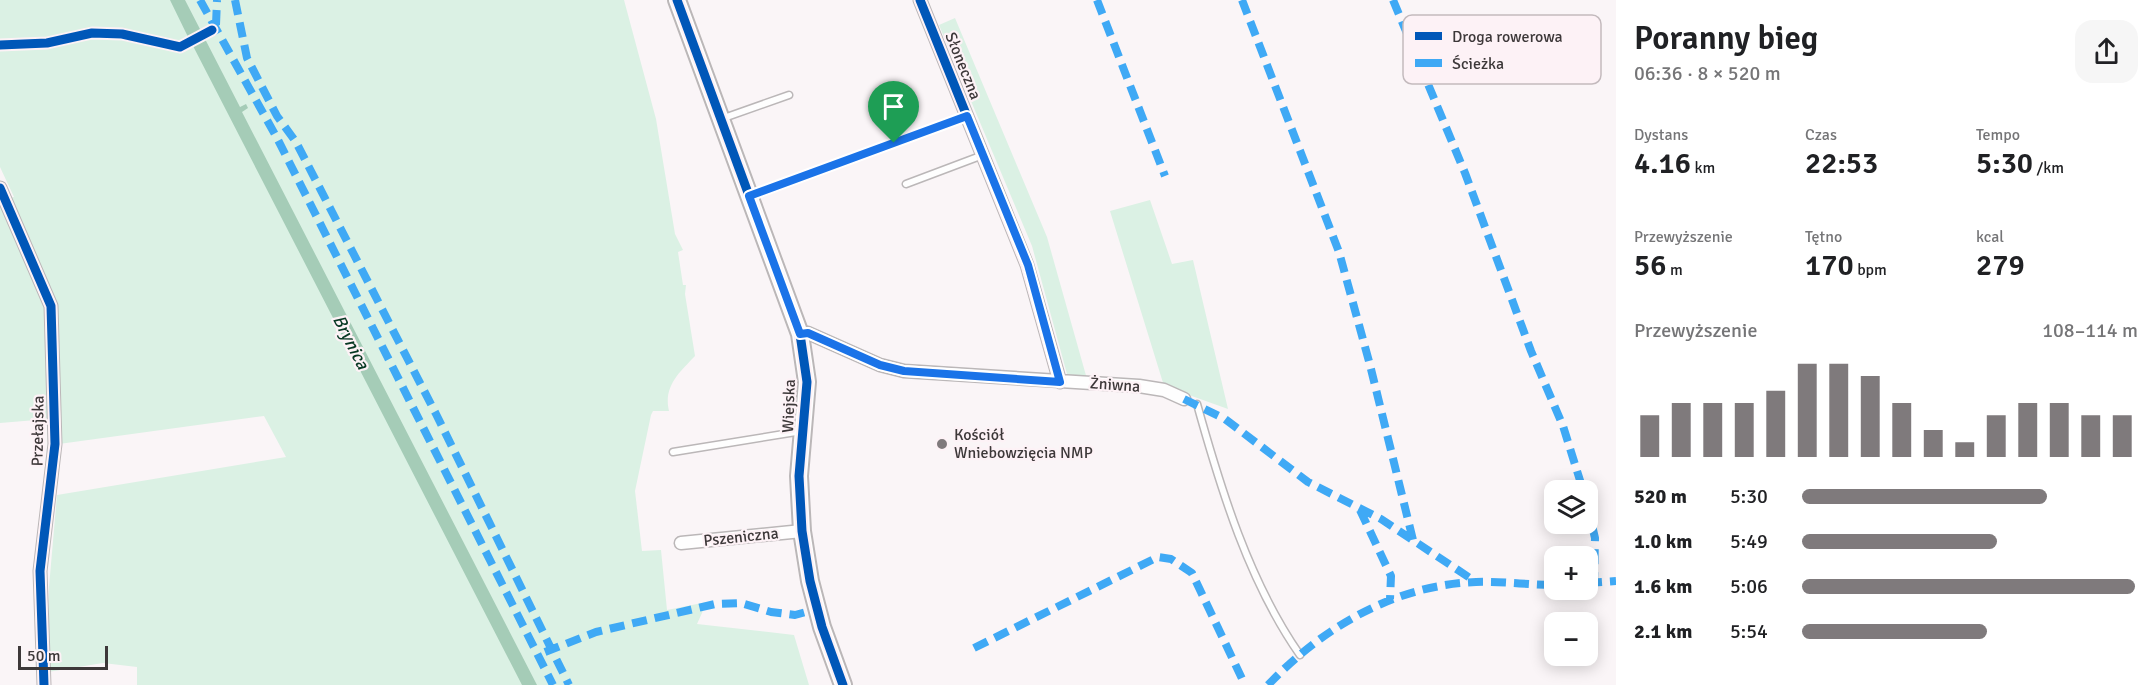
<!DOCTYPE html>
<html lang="pl">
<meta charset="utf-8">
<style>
body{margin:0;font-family:Signika,sans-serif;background:#f6f6f6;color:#202124;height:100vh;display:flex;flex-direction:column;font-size:22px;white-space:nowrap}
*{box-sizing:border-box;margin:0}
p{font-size:20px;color:#757577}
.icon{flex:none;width:33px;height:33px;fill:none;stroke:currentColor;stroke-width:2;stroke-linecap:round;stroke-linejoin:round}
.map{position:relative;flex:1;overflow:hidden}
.side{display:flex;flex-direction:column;background:#fff;width:540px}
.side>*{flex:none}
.tools{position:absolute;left:1544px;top:480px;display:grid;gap:12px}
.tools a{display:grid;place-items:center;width:54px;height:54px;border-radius:12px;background:#fff;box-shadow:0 3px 15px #0003;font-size:30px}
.scale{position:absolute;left:18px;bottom:15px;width:90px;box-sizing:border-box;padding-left:6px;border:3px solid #3d3839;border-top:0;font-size:16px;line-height:21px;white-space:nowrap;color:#3d3839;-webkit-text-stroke:4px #fdf2f6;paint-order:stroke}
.pin{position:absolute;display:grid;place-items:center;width:51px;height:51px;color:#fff;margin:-62px -26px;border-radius:50% 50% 50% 0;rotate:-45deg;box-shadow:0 0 6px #0007}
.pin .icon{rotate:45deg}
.round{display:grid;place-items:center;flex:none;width:63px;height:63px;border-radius:18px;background:#f6f6f6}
.summary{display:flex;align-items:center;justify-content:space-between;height:102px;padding:0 18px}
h1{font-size:33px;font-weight:600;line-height:45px}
.metrics{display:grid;grid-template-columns:repeat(3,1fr);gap:9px;height:102px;padding:6px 18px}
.metrics div{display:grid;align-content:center}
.metrics b{font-size:30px;font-weight:600}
.metrics small{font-size:16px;font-weight:400}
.metrics p{font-size:16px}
.chart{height:168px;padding:12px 18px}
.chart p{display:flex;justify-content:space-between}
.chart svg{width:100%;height:108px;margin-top:6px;stroke:#7f7a7c;stroke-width:6}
ul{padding:0 18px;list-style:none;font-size:20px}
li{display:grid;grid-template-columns:96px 72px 1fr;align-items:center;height:45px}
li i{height:15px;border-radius:8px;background:#7f7a7c}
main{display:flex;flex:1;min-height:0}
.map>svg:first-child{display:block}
.green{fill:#dbf1e4}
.water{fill:#a5ccb7}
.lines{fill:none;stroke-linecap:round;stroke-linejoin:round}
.lane-casing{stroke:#bbb7b8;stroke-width:9}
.street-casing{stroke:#bbb7b8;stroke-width:15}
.secondary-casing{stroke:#bbb7b8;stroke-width:20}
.lane{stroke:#fefefe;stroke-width:6}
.street{stroke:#fefefe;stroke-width:12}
.secondary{stroke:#fefefe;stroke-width:16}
.quiet{stroke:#3fa9f5;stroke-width:8;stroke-dasharray:15 8;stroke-linecap:butt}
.cycleway-casing{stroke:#fdf2f6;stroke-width:13}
.cycleway{stroke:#0057b8;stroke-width:9}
.route-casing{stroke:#fff;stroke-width:12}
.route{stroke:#1a73e8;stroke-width:8}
.poi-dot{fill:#7f7a7c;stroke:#fdf2f6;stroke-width:2}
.labels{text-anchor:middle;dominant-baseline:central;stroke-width:4.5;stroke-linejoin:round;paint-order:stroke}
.street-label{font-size:16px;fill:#3d3839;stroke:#fdf2f6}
.poi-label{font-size:16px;fill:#3d3839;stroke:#fdf2f6;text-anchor:start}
.water-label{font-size:18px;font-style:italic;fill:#073823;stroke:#fdf2f6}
.key{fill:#fdf2f6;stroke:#c3babd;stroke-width:1.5}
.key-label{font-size:16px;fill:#3d3839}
</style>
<main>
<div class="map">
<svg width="1616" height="685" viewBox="0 0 1616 685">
<rect width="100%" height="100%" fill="#faf5f7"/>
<path class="green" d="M0,0H624L656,119L675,234L683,250L678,252L683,285H686L685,294L695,356C680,372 663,386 669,411H653L651,415L635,491L642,551L661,550L667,610L707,602L697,624L794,635L809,685H137V667L103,663L48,672L49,587L57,495L286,457L264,416L59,444L60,418L0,423V200L14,197L0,167Z
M955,18L1047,237L1087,379L1067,374L1032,246L939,25Z
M1150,200L1172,264L1193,260L1228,409L1164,386L1110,211Z"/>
<path class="water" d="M170,0H185L202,33L189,39Z
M204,37L240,107L246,104L248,108L242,112L537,685H522L192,44Z"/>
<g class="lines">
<g class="lane-casing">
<path id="lane" d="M721,119L789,95
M906,184L983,155
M749,196L967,116
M1197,404C1221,490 1249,582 1300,655
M673,452L802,431"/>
</g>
<g class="street-casing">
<path id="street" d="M920,0L1027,265L1060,382
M0,188L51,306L55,444L40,571L44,685
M800,334L808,333L880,365L904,371L1139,386L1164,390L1184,399
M681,543L802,531"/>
</g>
<g class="secondary-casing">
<path id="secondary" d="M677,0L800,334L807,382L799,476L802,531L810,581L822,627L843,685"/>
</g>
<use href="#lane" class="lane"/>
<use href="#street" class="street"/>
<use href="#secondary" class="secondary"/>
<path class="quiet" d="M200,0L277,138L553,685
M235,0L247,58L277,116L296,142L436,414L569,685
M1097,0L1165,176
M1242,0L1339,252L1370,365L1413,540
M1393,0L1465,173L1531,351L1563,426L1583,490
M216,25L217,0
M1184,399L1225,419L1308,482L1381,519L1476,582
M1587,504L1595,538L1594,583
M1360,510L1391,576L1390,599
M1587,583L1616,581
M974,648L1158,557L1171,559L1192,573L1245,685
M545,652L596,632L715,604L741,603L771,612L795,615L817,609
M1268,685C1323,627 1395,585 1476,582C1502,581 1528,585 1554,585"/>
<g class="cycleway-casing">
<path id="cycleway" d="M677,0L800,334L807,382L799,476L802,531L810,581L822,627L843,685
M920,0L1027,265L1060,382
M0,45L47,43L92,33L122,34L180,47L212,30
M0,188L51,306L55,444L40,571L44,685"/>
</g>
<use href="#cycleway" class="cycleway"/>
</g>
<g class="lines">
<g class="route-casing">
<path id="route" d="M967,116L1028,265L1060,382L904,371L880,365L808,333L800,334L749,196Z"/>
</g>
<use href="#route" class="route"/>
</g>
<circle class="poi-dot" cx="942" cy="444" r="6"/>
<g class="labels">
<g class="street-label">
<text transform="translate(963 66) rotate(68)">Słoneczna</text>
<text transform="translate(1115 385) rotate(4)">Żniwna</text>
<text transform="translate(789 406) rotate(-88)">Wiejska</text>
<text transform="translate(38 431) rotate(-89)">Przełajska</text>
<text transform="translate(741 537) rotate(-6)">Pszeniczna</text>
</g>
<g class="poi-label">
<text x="954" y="435">Kościół<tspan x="954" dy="18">Wniebowzięcia NMP</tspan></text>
</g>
<g class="water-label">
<text transform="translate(351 342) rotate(63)">Brynica</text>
</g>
</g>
<rect x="1403" y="15" width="198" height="69" rx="9" class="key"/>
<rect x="1415" y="32" width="27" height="8" fill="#0057b8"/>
<rect x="1415" y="59" width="27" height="8" fill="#3fa9f5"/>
<g class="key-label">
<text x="1452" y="42">Droga rowerowa</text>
<text x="1452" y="69">Ścieżka</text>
</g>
</svg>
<div class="tools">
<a><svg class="icon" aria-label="layers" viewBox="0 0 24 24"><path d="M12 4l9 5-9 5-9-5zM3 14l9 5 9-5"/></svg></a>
<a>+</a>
<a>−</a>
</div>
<div class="scale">50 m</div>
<div class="pin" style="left:894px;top:143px;background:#1e9e55"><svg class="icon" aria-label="arrive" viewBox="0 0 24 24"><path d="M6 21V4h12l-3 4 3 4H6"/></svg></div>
</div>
<section class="side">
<div class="summary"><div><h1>Poranny bieg</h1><p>06:36 · 8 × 520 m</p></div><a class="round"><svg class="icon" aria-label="share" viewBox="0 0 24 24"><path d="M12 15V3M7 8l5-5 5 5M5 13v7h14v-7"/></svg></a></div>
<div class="metrics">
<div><p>Dystans</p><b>4.16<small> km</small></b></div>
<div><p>Czas</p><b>22:53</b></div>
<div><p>Tempo</p><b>5:30<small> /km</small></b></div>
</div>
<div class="metrics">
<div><p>Przewyższenie</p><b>56<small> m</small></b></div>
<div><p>Tętno</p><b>170<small> bpm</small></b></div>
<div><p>kcal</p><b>279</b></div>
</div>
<div class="chart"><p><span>Przewyższenie</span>108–114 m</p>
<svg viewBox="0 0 160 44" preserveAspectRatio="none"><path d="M5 44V27M15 44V22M25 44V22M35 44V22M45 44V17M55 44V6M65 44V6M75 44V11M85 44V22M95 44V33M105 44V38M115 44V27M125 44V22M135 44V22M145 44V27M155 44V27"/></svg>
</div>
<ul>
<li><b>520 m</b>5:30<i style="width:73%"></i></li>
<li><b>1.0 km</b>5:49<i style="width:58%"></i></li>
<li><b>1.6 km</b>5:06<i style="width:99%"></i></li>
<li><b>2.1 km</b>5:54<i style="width:55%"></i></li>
</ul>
</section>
</main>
